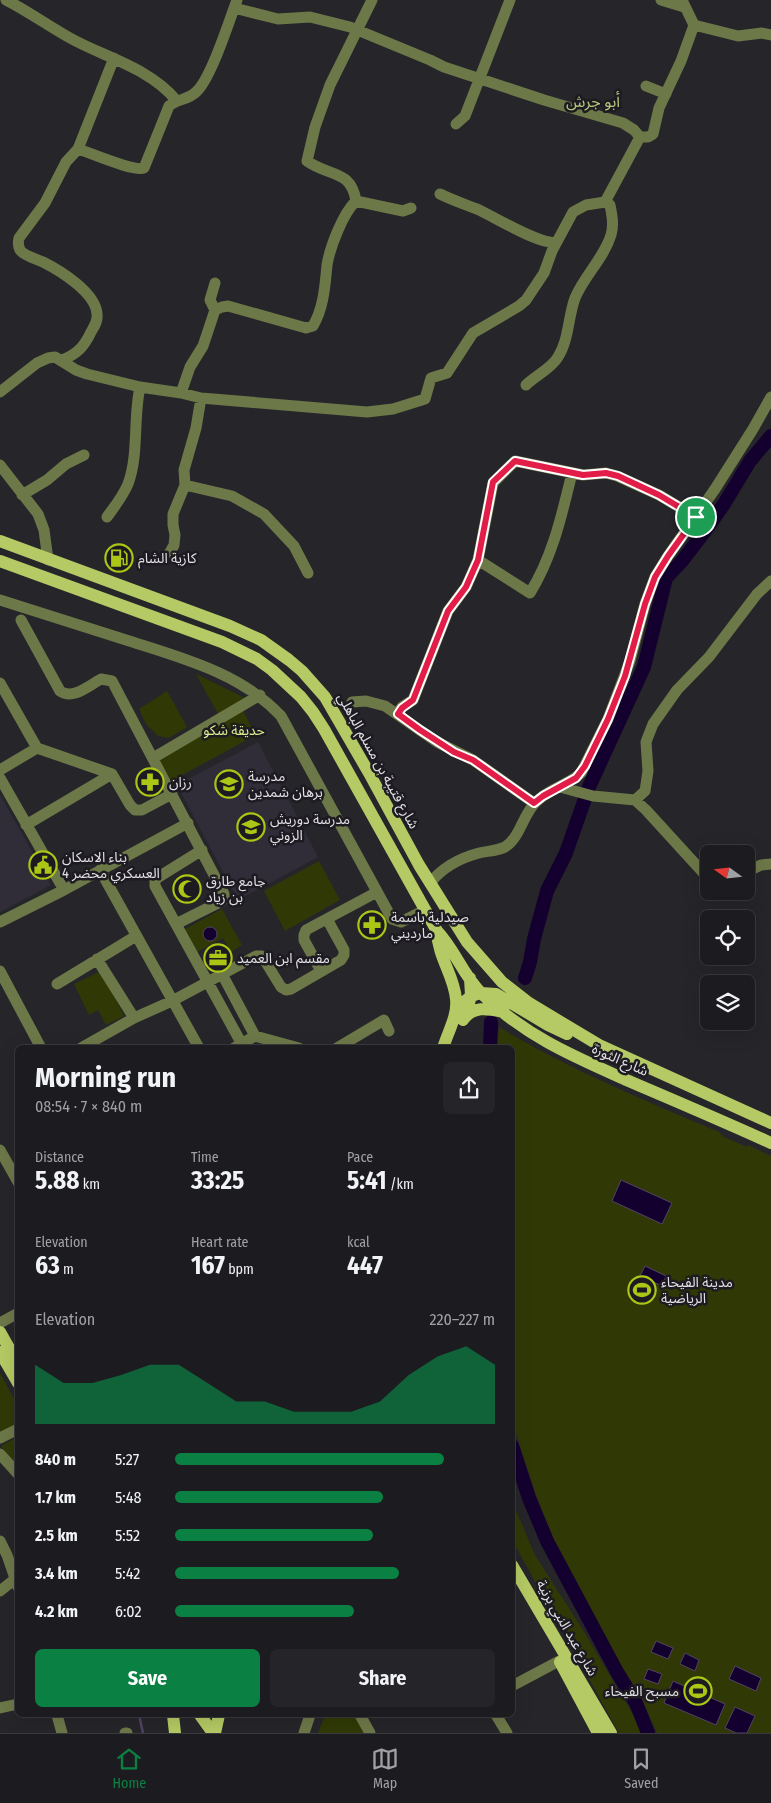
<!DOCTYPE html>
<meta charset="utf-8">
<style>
body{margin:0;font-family:"Fira Sans Condensed","Noto Sans Arabic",sans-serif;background:#252529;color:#f1f3f6;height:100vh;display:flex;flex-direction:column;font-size:19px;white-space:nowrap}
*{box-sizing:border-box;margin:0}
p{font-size:16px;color:#a0a1a5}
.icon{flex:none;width:28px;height:28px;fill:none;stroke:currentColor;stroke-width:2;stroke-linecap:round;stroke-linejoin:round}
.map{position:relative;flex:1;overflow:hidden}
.panel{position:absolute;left:15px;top:1045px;width:500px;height:672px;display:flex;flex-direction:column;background:#1c1c20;border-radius:8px;box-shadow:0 5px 20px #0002,0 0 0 1px #3a3a3e}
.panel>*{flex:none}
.needle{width:32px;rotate:285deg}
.controls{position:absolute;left:700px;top:845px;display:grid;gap:10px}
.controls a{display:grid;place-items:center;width:55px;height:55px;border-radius:8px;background:#1c1c20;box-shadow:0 5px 20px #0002,0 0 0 1px #3a3a3e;font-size:25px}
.pin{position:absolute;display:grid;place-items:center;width:42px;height:42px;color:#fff;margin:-21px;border:2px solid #fff;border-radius:50%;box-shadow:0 1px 5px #0007}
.round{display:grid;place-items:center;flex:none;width:52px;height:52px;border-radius:8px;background:#252529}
.summary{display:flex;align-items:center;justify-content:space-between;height:85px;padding:0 20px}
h1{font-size:28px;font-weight:700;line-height:38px}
.figures{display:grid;grid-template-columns:repeat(3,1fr);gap:8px;height:85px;padding:5px 20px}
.figures div{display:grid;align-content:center}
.figures b{font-size:25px;font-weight:700}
.figures small{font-size:14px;font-weight:400}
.figures p{font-size:14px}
.chart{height:140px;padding:10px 20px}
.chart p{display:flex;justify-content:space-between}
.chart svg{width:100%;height:90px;margin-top:5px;fill:#0b8043;opacity:.7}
.cta{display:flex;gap:10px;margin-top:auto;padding:10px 20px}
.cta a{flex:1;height:58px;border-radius:8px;background:#0b8043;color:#fff;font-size:20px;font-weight:700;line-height:58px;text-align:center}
.cta a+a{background:#252529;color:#f1f3f6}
ul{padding:0 20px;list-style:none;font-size:16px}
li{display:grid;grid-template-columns:80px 60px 1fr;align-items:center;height:38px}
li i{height:12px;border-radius:6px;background:#0b8043}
.menu{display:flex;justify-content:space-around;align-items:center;height:70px;border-top:1px solid #3a3a3e;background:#1c1c20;font-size:14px;color:#a0a1a5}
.menu a{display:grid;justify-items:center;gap:2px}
.menu .selected{color:#0b8043}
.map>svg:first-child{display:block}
.built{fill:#302d38}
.green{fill:#303906}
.water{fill:#14002e;stroke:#524365}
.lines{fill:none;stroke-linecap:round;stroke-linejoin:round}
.stream{stroke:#524365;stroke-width:2.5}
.river{stroke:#14002e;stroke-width:14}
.minor{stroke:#6d7849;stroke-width:11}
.major{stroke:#b5ca64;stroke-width:12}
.route-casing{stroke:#fff;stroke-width:10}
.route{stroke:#e11d48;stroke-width:6}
.labels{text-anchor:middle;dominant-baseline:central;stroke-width:5;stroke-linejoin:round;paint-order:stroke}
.poi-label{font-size:14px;fill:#e1e0e4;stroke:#1d1b21;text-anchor:start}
.park-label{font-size:14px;fill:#daef8f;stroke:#1d1b21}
.street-label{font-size:14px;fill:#e1e0e4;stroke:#1d1b21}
.quarter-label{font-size:16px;fill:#b6c87d;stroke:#1d1b21}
</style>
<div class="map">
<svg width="771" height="1733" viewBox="0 0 771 1733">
<rect width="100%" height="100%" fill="#26252a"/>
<path class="built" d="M258,742L318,857L238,900L177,785Z
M0,795L51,885L0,912Z"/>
<path class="green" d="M196,674L247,699L218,714Z
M167,691L187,727L169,738L158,736L146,724L139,709Z
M242,709L256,735L171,781L157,757Z
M319,861L340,900L285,931L264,891Z
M222,909L242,945L231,952L223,938L197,952L185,929Z
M101,971L124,1016L106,1025L98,1010L89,1015L74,984Z
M499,1027C568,1069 644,1100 719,1132L724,1137L747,1147L748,1145L771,1156V1733H657L642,1700L623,1669L553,1538L536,1495L513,1425L512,1048H497Z
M0,1373L18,1406L17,1423L0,1433Z
M17,1437V1466L1,1446Z
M512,1501L535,1555L586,1635L644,1733H619L513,1542Z
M325,1715H359L369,1733H318Z"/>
<path class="water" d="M203 934a7 7 0 1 1 14 0a7 7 0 1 1-14 0Z
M621,1180L672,1203L662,1224L612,1201Z
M645,1266L666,1276L662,1286L640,1276Z
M656,1641L673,1648L668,1659L651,1652Z
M685,1653L699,1660L695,1671L680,1664Z
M735,1666L761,1678L756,1691L729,1679Z
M648,1669L662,1674L658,1684L644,1679Z
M673,1681L725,1704L716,1725L664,1703Z
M735,1707L755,1716L747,1733H736L725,1728Z"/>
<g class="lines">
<path class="stream" d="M139,1715L143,1733"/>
<path class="river" d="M525,978L530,962L534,939L547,891L566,853L589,787L644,667L666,578L682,561L705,531L724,504L750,461L771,436
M490,1048L491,1022
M512,1446L529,1498L547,1541L617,1672L636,1703L648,1733"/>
<path class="minor" d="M6,0C28,11 48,26 70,38C104,57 150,68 176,100
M661,0L684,7
M234,8L278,19L310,17L350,27L430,60L444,67L544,100L623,123L634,130L640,137
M694,25L738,36L762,33L771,35
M646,86L666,94
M456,124L465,116L510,0
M640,137H648L653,134L659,108L681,61L694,25L682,0
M78,149C91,153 134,172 144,168L169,106C177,99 188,100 196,92C211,79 229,21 237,0
M440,194C452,200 464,204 477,209C493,216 541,246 556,242
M356,201C351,169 329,177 307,161L315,127L330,85L372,0
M356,201L403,211L411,208
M605,202L640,137
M215,310L210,300L215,283
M62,360C77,354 84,347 91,332C94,327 98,321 97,314C96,293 61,271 43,262C37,259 24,256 20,250C18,246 18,242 19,238L45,203L66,162L78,149L114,58
M0,392L37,363L48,358L55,357L76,370L87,374L140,387L181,393L201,398L367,412L393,409L425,399L431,378L447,373L473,333L519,306L526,300L544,273L552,251L573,212L586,205L605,202L610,205C612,215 614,225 611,235C604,258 584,276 575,298C568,317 569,340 558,357C551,369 536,375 526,385
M181,393L190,367L203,346L215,310L222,307L228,306L306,328L313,326C324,307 325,285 327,265C330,247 343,213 356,201
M201,398L196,428L184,470L185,485L232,496L264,514L294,546L308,573
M0,465L38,514L44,530L48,560
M22,495L47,480L66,464L84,455
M107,517C115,506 123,496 128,484C139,455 133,418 140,387
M168,556L174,545L175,535L173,525V514L185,485
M478,560L530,593C553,556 562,514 572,473
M0,600C41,613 82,626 123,639C178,657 240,672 281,716L392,919L401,922L425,910
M21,620L60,691C73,700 88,686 101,679L112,681L224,894V897L222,901L176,924
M0,683L37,748
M352,702L366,701L385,706L437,742L473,760L534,803
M397,714L402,707L413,700L448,611L466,587L478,560L493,483L515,461L583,475L606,473L617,476L659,495L696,517
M153,758L260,695
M0,770L37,748L112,774L130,805L135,810H142L172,794
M0,778L64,890
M560,787L593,796L635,800L646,810L709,879
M635,800L645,791L648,771L646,742L653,724L677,690L709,657L757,594L771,581
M26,825L112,774
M202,850L157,878L155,881V886L244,1048
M100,870L199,1048
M746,872L761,865L771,864
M430,883C442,868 460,858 479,853C487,851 497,851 505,847C520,838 523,814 536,802C548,789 568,785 581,773L608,719L630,661L645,604L655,577L668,556L715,489L753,429L771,397
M0,922L64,890L188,823
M97,959L134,1018
M0,971L41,1048
M321,971L304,940V935L306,930L377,892
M222,974L255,1036L234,1048
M57,984L136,936
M255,1036L299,1048
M81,1048L134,1018L172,1001L256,956H262L281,987L286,990L291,989L341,960L344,955V950L327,919
M337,1048L384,1020L389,1031
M0,1150L18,1182
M0,1323L18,1313
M0,1438L18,1429
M0,1454L18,1474
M0,1541L7,1555L18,1587
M0,1591L15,1579
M512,1686L559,1661
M0,1708L18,1704
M57,1715L62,1733
M360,1715L370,1733
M496,1715L507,1733
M125,1733H127
M304,1733L310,1715"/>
<path class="major" d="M0,541L230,626L261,640L289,660L302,671L325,697L369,773L419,865L467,942L502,982L529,1003L599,1045L771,1123
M0,561L222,642L257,659L272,670L301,697L313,712L324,729L437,931C455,950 463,975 481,993C526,1037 575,1057 631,1082C678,1102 725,1122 771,1143
M437,931C438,958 454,975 456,999C458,1015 448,1032 443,1048
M456,1009L471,996L481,993L496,994L548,1025L567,1034
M465,1017L471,996L470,978
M463,1020C473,1005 489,1009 504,1012
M0,1332L18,1364
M0,1352L18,1383
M512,1565L611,1733
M560,1662L598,1733
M173,1715L175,1733
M200,1715L213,1733
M215,1733L219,1715"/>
</g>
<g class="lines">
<g class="route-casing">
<path id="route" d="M515,461L583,475L606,473L618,476L659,495L696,517L668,556L655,577L645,604L625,676L608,719L585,766L576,778L543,796L534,803L473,760L454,752L420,730L398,714L402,708L413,700L448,611L466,587L478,560L493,482Z"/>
</g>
<use href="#route" class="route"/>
</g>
<defs>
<g id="fuel-ring" transform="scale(1.4375)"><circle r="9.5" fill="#1d1b21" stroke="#abc615" stroke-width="1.5"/><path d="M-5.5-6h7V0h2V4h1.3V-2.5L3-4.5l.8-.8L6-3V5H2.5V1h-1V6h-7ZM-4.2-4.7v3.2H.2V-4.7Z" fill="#abc615"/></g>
<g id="pharmacy-ring" transform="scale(1.4375)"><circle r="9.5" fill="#1d1b21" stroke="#abc615" stroke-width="1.5"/><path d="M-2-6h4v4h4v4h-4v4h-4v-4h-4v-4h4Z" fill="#abc615"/></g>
<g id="school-ring" transform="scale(1.4375)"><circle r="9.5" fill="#1d1b21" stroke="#abc615" stroke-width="1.5"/><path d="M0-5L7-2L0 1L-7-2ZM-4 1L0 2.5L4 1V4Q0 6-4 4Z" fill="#abc615"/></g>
<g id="civic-ring" transform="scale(1.4375)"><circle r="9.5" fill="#1d1b21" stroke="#abc615" stroke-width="1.5"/><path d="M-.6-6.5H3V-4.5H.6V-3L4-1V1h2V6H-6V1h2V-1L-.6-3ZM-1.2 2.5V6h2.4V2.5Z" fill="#abc615"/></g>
<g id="mosque-ring" transform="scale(1.4375)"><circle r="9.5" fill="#1d1b21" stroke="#abc615" stroke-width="1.5"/><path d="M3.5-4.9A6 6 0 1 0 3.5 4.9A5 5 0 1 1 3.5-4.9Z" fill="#abc615"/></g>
<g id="office-ring" transform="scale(1.4375)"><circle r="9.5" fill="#1d1b21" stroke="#abc615" stroke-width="1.5"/><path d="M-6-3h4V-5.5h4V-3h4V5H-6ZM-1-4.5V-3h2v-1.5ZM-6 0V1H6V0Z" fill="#abc615"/></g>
<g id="stadium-ring" transform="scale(1.4375)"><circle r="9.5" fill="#1d1b21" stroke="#abc615" stroke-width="1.5"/><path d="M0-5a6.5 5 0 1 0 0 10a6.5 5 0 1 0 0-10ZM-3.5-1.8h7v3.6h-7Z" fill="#abc615"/></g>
</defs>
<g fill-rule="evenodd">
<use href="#fuel-ring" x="119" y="558"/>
<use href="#pharmacy-ring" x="150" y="782"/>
<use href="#school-ring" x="229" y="784"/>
<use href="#school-ring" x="251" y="827"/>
<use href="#civic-ring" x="43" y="865"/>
<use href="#mosque-ring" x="187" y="889"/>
<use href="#pharmacy-ring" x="372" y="925"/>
<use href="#office-ring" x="218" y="958"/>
<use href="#stadium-ring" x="642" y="1290"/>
<use href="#stadium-ring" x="698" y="1691"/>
</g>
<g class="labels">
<g class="poi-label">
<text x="138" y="558">كازية الشام</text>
<text x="248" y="776">مدرسة<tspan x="248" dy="16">برهان شمدين</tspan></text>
<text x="169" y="782">رزان</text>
<text x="270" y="819">مدرسة دوريش<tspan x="270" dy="16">الزوني</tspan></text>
<text x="62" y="857">بناء الاسكان<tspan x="62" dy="16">العسكري محضر 4</tspan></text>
<text x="206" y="881">جامع طارق<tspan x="206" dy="16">بن زياد</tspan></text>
<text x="391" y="917">صيدلية باسمة<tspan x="391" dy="16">مارديني</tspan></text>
<text x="237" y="958">مقسم ابن العميد</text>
<text x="661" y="1282">مدينة الفيحاء<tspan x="661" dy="16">الرياضية</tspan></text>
<text x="679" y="1691" text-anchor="end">مسبح الفيحاء</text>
</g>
<g class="park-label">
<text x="234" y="730">حديقة شكو</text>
</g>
<g class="street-label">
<text transform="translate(378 761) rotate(61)">شارع قتيبة بن مسلم الباهلي</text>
<text transform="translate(620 1060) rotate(24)">شارع الثورة</text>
<text transform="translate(567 1628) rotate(60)">شارع عبد النبي برنية</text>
</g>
<g class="quarter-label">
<text x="593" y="101">أبو جرش</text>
</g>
</g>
</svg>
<div class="controls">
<a><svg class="needle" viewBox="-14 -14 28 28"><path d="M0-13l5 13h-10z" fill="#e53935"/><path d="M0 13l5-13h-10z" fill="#a0a1a5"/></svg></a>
<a><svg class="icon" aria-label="locate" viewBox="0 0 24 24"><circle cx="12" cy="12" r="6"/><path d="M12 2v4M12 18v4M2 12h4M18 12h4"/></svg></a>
<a><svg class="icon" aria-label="layers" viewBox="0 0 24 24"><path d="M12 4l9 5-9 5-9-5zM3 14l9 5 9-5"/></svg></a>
</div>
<div class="pin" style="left:696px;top:517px;background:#1e9e55"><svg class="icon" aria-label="arrive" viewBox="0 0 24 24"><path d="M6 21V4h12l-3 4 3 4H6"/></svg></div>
<section class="panel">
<div class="summary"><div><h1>Morning run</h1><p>08:54 · 7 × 840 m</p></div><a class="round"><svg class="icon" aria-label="share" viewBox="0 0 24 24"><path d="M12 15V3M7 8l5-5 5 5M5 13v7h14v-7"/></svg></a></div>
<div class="figures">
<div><p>Distance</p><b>5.88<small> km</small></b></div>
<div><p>Time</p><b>33:25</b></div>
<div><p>Pace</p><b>5:41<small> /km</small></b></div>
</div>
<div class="figures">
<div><p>Elevation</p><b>63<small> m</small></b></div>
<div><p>Heart rate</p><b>167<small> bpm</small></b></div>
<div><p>kcal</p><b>447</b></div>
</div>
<div class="chart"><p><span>Elevation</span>220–227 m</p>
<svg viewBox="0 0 160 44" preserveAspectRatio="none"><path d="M0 44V15L10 24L20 24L30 20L40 15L50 15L60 24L70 33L80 33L90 38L100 38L110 38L120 33L130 20L140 11L150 6L160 15V44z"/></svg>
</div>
<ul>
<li><b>840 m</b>5:27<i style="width:84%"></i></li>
<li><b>1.7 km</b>5:48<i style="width:65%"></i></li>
<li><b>2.5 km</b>5:52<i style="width:62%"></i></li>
<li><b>3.4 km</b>5:42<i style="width:70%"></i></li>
<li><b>4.2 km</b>6:02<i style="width:56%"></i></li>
</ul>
<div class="cta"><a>Save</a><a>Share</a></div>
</section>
</div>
<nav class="menu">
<a class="selected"><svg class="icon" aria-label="home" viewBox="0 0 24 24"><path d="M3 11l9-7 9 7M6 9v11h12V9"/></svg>Home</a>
<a><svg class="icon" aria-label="map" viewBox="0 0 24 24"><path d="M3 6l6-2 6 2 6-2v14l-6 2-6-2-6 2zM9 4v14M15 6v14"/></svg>Map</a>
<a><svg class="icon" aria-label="saved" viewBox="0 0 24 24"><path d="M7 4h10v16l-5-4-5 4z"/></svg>Saved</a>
</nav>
